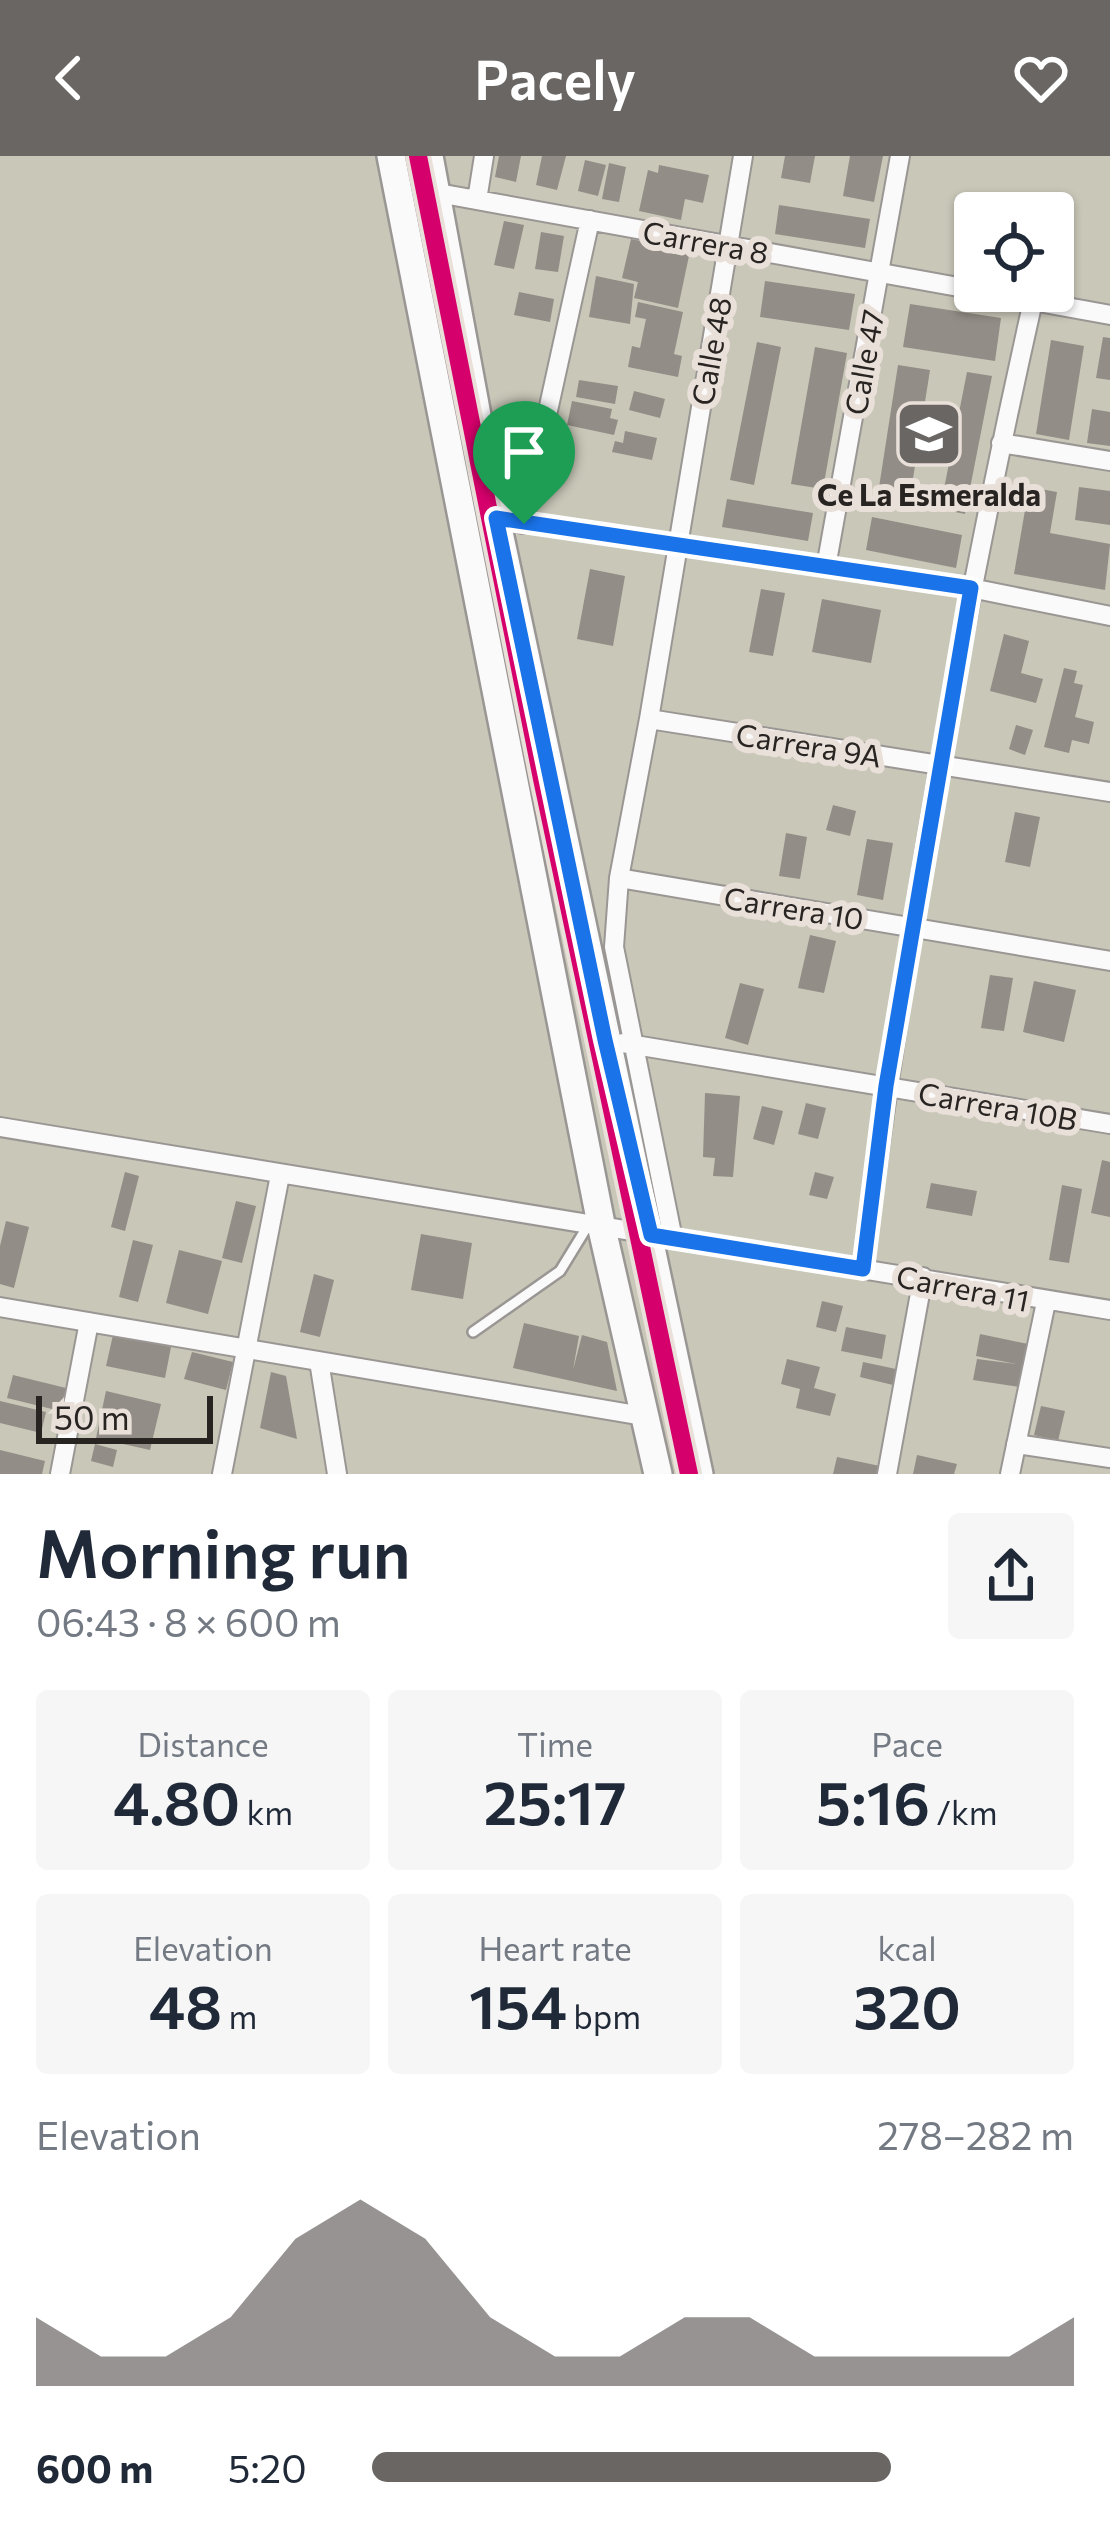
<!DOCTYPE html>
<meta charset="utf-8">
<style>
body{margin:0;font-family:Commissioner,sans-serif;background:#f6f6f7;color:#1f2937;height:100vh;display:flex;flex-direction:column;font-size:45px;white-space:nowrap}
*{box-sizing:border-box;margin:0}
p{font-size:39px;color:#747a83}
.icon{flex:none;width:66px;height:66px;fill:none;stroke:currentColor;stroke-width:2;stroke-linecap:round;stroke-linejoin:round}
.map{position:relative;height:1318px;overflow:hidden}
.panel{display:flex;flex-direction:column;background:#fff;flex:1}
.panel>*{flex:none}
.controls{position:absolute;left:954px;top:36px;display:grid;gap:24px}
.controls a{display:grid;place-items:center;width:120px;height:120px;border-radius:12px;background:#fff;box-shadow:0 3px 9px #0004;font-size:60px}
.scale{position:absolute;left:36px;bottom:30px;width:177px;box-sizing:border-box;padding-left:12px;border:6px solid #282422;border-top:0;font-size:33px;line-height:42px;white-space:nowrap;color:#282422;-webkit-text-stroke:9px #eae0da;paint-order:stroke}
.pin{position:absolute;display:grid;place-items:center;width:102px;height:102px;color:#fff;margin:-123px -51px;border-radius:50% 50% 50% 0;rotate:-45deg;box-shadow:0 0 12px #0007}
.pin .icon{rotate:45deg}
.round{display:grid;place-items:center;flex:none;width:126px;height:126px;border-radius:12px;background:#f6f6f7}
.summary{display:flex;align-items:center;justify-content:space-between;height:204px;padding:0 36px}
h1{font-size:66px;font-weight:600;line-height:90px}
.stats{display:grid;grid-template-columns:repeat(3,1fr);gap:18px;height:204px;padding:12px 36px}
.stats div{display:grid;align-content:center;border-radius:12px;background:#f6f6f7;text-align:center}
.stats b{font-size:60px;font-weight:600}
.stats small{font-size:33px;font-weight:400}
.stats p{font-size:33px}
.chart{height:336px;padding:24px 36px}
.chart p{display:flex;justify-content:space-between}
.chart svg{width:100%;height:216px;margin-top:12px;fill:#6a6664;opacity:.7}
ul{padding:0 36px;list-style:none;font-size:39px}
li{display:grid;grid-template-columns:192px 144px 1fr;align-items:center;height:90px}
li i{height:30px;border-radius:15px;background:#6a6664}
header{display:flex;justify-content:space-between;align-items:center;height:156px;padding:0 36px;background:#6a6664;color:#fff;font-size:54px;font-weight:600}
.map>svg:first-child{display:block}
.green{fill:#c9c7b8;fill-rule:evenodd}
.building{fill:#928d86}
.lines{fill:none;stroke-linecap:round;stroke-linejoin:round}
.service-casing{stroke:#9a9694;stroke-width:14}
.minor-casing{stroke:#9a9694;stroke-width:22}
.secondary-casing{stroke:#9a9694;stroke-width:32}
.service{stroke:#fbfafa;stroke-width:9}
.minor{stroke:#fbfafa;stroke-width:18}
.secondary{stroke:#fbfafa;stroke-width:27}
.cycleway-casing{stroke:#eae0da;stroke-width:26}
.cycleway{stroke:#d6006c;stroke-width:18}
.route-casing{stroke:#fff;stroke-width:24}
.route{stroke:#1a73e8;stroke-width:15}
.labels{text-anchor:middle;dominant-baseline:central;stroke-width:12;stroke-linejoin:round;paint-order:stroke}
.street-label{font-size:30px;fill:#282422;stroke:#eae0da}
.poi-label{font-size:30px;font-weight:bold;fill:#282422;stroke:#eae0da}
</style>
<header><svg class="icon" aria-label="back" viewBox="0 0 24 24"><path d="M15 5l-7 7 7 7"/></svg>Pacely<svg class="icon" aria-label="heart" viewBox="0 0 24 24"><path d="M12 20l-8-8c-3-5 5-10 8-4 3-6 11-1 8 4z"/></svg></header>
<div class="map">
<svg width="1110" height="1318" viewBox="0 0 1110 1318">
<rect width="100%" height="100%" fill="#e6e1de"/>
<path class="green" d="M0,0H1110V1318H0ZM975,57H1053V135H975Z"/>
<path class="building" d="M499,0H521L516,26L495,21Z
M542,0H566L557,34L536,29Z
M785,0H815L810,27L781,22Z
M850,0H883L874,46L843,40Z
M585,4L606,9L598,40L578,35Z
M609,7L626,11L619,46L602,43Z
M659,9L709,19L703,47L685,43L681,64L639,55L648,14L658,17Z
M779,49L870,63L865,92L775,78Z
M504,65L524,69L514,113L494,109Z
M541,76L564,80L558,116L535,113Z
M631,83L690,95L678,152L634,142L638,126L622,122Z
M596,120L634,128L630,168L589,161Z
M765,125L855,138L849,174L760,161Z
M519,136L554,143L550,166L514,159Z
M638,146L683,156L674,198L682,200L678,221L628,211L632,190L640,192L646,163L635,161Z
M910,148L1001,162L995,205L903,191Z
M1103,181L1110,182V224L1096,222Z
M1051,184L1084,190L1069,284L1036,278Z
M757,186L781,191L754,329L730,324Z
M815,191L847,197L823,333L791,328Z
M898,209L930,214L909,348L877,344Z
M967,216L992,220L965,358L940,353Z
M579,224L618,230L615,248L576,241Z
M634,235L665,243L660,262L629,254Z
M572,245L612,253L610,262L618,264L614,279L567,269Z
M1092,253L1110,256V290L1087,287Z
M625,275L657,282L652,304L612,296L615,285L623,287Z
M1029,331L1057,336L1050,377L1110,388L1105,434L1014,418Z
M1079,331L1110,335V369L1075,364Z
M727,343L813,357L808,385L722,371Z
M872,361L962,379L956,412L866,394Z
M590,413L625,420L613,490L577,483Z
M761,433L785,437L773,500L749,496Z
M822,443L881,454L871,507L812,496Z
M1004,478L1029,485L1021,517L1043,523L1036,547L990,535Z
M1064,512L1077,515L1074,527L1083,529L1075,561L1094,566L1089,588L1072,584L1069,597L1044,591Z
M1016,569L1033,574L1025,599L1009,593Z
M833,649L856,655L850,680L826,674Z
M1015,656L1040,661L1030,711L1005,706Z
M786,677L807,681L800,723L779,720Z
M867,683L893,687L883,744L857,739Z
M810,779L836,785L824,837L798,832Z
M990,819L1013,822L1004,875L981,872Z
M1034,825L1076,834L1064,886L1023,876Z
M740,827L764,833L748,889L725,882Z
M705,937L740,940L733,1021L713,1020L715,1002L703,1001Z
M806,947L826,952L818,983L798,978Z
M762,950L783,955L774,989L753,983Z
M1102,1004L1110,1006V1061L1091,1057Z
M125,1016L139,1020L125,1075L111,1071Z
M815,1016L834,1021L827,1043L809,1039Z
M931,1027L977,1035L972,1060L926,1052Z
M1062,1029L1082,1033L1069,1107L1049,1104Z
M236,1045L256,1050L242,1107L222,1102Z
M6,1065L29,1071L14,1132L0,1128V1090Z
M421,1078L472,1087L463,1143L411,1134Z
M133,1084L153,1089L138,1146L119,1141Z
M179,1094L222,1105L208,1158L166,1147Z
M314,1118L334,1124L320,1181L300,1176Z
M822,1145L843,1150L836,1176L816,1171Z
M524,1167L579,1180L573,1214L582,1179L607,1186L617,1235L513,1212Z
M846,1171L886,1179L882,1203L841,1195Z
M980,1178L1028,1188L1020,1231L973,1224L977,1203L1016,1208L976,1200Z
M113,1179L171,1191L165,1222L106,1210Z
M192,1196L233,1206L226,1234L184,1223Z
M787,1203L820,1211L814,1232L836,1238L830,1260L796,1252L800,1233L781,1228Z
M863,1206L896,1213L893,1229L860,1221Z
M271,1216L286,1220L297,1283L260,1272Z
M13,1219L66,1232L60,1255L7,1242Z
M106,1235L161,1248L150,1294L96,1282Z
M0,1245L46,1256L41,1277L0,1267Z
M1041,1250L1065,1255L1058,1285L1034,1279Z
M95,1288L117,1294L113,1311L91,1305Z
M0,1294L45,1305L42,1318H0Z
M917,1299L957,1308L954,1318H913Z
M837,1301L880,1310L878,1318H833Z"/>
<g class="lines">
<g class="service-casing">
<path id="service" d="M473,1176L560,1115L587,1071"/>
</g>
<g class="minor-casing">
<path id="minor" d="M438,37L975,134
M477,44L484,0
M979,135L1110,159
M1001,287L1110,305
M496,362L971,432L1110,460
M523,368L590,64
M826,411L900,0
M649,563L1110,636
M619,722L1110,805
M623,887L1110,968
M0,971L1110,1154
M673,1083L614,791L619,722L649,563L743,0
M863,1113C905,788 961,464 1033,145
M0,1151L643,1260
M319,1205L337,1318
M1016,1288L1110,1302
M60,1318L89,1166
M222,1318L280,1019
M887,1318L923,1121
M1010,1318L1046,1146"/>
</g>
<g class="secondary-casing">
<path id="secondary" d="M391,0L602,1073L658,1318
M429,0L496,362L699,1318"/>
</g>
<use href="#service" class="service"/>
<use href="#minor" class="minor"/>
<use href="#secondary" class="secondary"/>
<g class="cycleway-casing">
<path id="cycleway" d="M418,0L542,623L689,1318"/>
</g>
<use href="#cycleway" class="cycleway"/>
</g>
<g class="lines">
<g class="route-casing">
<path id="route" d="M496,362L971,432L886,930L863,1113L651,1079L605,884Z"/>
</g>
<use href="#route" class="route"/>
</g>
<defs>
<g id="school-square" transform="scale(3.45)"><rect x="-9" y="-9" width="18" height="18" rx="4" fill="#6a6664" stroke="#eae0da"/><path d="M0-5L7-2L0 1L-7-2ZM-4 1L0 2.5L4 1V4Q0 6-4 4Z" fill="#fff"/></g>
</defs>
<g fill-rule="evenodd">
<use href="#school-square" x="929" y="278"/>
</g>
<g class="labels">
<g class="street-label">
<text transform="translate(706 85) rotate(10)">Carrera 8</text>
<text transform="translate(710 195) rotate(-80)">Calle 48</text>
<text transform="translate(863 206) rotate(-80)">Calle 47</text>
<text transform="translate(809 588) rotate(9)">Carrera 9A</text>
<text transform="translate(794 751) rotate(9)">Carrera 10</text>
<text transform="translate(998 949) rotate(10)">Carrera 10B</text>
<text transform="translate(963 1131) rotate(11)">Carrera 11</text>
</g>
<g class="poi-label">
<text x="929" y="337">Ce La Esmeralda</text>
</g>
</g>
</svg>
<div class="controls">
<a><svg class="icon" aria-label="locate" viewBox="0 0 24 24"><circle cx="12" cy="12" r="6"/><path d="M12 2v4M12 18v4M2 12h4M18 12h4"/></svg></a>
</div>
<div class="scale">50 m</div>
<div class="pin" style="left:524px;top:368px;background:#1e9e55"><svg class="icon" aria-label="arrive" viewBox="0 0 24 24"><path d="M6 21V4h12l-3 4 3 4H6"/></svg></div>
</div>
<section class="panel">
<div class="summary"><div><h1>Morning run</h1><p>06:43 · 8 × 600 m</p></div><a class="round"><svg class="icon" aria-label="share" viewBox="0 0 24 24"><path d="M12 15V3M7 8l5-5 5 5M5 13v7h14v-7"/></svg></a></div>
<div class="stats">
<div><p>Distance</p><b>4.80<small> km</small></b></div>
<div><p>Time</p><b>25:17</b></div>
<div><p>Pace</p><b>5:16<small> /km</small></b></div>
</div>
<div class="stats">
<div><p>Elevation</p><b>48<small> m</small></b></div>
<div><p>Heart rate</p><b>154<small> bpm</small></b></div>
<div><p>kcal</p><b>320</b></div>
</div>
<div class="chart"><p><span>Elevation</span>278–282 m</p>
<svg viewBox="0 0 160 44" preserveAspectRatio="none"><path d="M0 44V30L10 38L20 38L30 30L40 14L50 6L60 14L70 30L80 38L90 38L100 30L110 30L120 38L130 38L140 38L150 38L160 30V44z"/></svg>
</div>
<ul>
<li><b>600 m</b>5:20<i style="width:74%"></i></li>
</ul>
</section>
